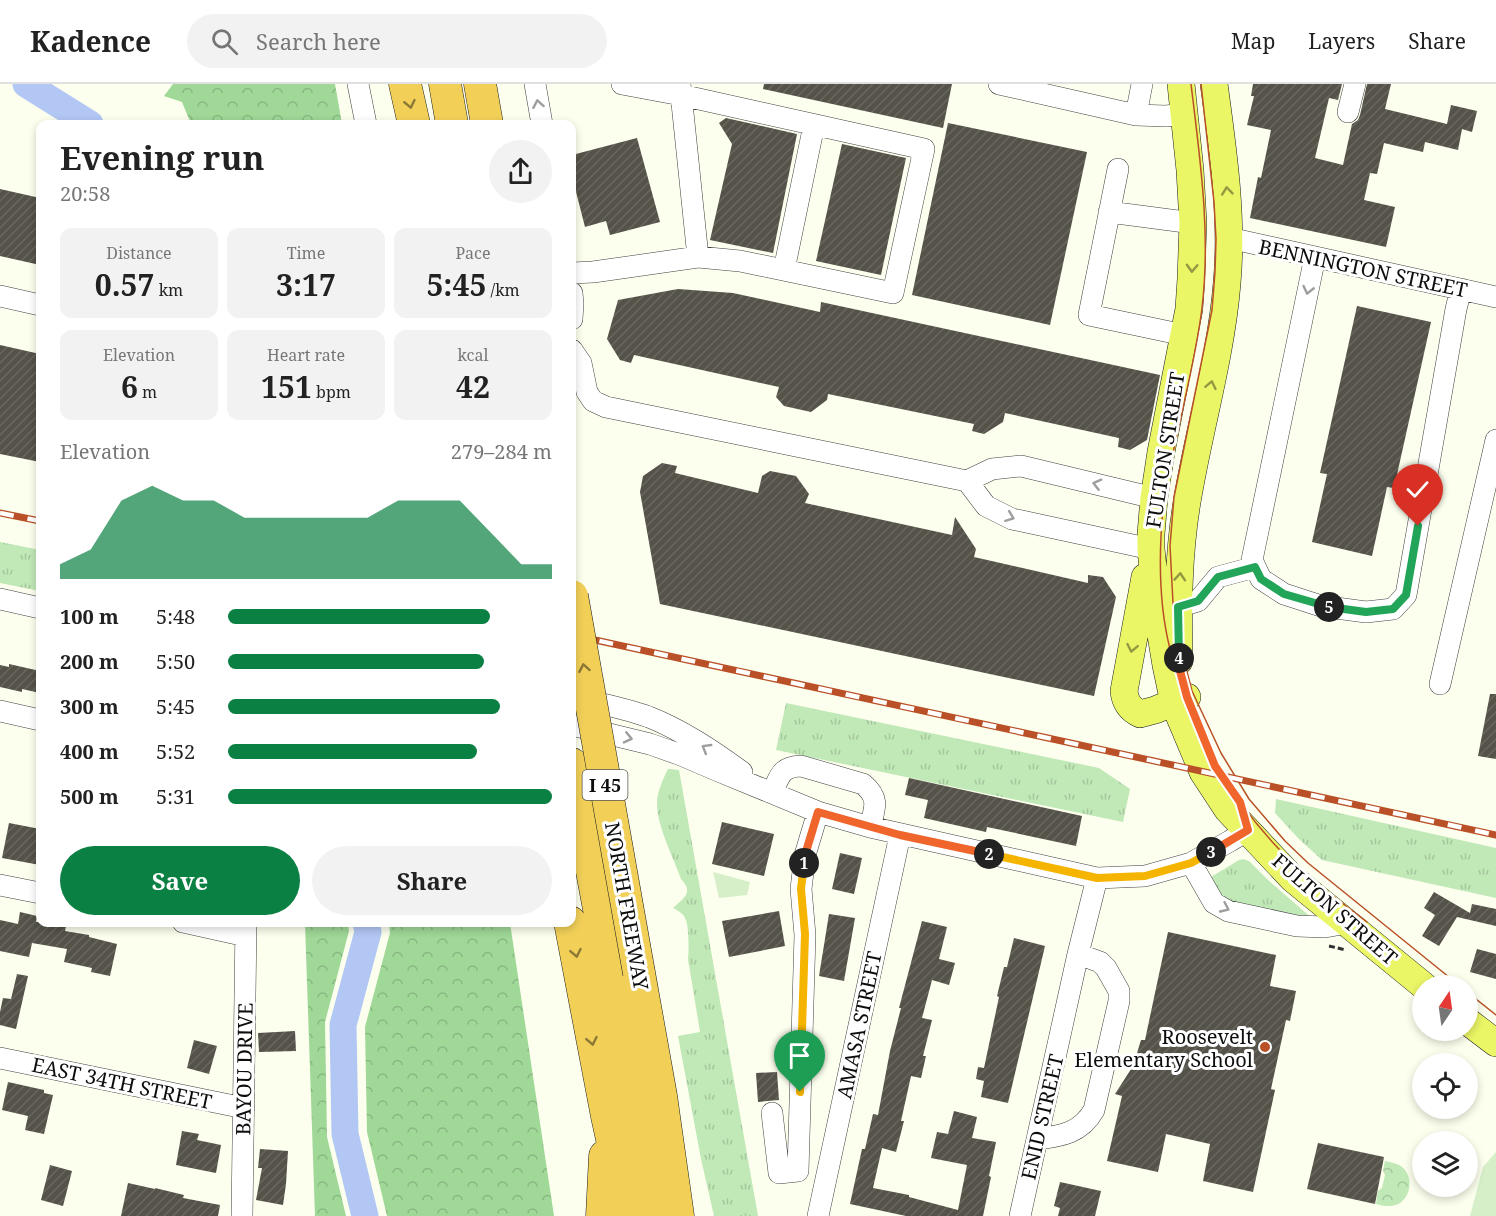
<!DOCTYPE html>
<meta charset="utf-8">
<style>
body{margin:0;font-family:"Noto Serif",serif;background:#f2f2f2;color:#222;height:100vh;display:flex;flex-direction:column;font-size:22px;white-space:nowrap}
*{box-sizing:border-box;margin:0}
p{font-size:20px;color:#767676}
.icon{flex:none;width:33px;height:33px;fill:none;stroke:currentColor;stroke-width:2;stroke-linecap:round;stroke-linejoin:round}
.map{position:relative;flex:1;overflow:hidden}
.side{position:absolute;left:36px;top:36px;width:540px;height:807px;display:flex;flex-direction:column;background:#fff;border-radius:12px;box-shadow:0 3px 9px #0003}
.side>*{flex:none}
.needle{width:39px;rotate:13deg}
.fabs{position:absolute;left:1412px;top:891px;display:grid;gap:12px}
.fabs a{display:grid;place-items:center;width:66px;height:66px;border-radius:50%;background:#fff;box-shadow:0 3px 9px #0003;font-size:30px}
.pin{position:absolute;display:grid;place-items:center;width:51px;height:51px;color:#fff;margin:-62px -26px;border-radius:50% 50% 50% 0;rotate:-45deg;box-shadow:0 0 6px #0007}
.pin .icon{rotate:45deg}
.km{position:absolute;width:30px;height:30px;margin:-15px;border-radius:50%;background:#222;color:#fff;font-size:16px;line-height:30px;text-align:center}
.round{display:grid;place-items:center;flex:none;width:63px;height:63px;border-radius:32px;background:#f2f2f2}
.summary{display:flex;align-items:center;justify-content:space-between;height:102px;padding:0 24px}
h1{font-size:33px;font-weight:700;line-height:45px}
.metrics{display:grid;grid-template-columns:repeat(3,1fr);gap:9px;height:102px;padding:6px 24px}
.metrics div{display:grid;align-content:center;border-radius:12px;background:#f2f2f2;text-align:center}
.metrics b{font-size:30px;font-weight:700}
.metrics small{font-size:16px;font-weight:400}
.metrics p{font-size:16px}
.chart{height:168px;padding:12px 24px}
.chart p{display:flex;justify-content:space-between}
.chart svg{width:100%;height:108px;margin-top:6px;fill:#0b8043;opacity:.7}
.primary-button{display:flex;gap:12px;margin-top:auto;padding:12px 24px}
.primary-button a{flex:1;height:69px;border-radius:36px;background:#0b8043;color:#fff;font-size:24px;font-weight:700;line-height:69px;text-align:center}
.primary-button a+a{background:#f2f2f2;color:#222}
ul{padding:0 24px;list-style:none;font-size:20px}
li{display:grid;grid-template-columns:96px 72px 1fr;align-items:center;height:45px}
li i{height:15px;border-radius:8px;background:#0b8043}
header{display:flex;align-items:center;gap:36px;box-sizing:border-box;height:84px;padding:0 30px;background:#fff;border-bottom:2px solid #e0e0e0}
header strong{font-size:28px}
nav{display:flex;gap:33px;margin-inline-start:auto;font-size:21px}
.search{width:420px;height:54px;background:#f2f2f2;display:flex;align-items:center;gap:15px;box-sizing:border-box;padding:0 21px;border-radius:33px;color:#767676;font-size:22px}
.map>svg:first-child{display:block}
.grass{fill:url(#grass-tufts)}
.forest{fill:url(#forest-crowns)}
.park{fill:url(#park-crowns)}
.pitch{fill:#d6efc9}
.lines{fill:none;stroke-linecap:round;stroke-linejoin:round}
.river{stroke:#b3c7f5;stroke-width:27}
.building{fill:url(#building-hatch)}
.minor-casing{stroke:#404040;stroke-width:22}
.major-casing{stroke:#1e1e1e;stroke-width:28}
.highway-casing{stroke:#1e1e1e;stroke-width:33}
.path{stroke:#2f2f2f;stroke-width:3;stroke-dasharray:6 3;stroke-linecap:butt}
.minor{stroke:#fff;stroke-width:21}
.major{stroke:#eaf665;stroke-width:27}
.highway{stroke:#f2d058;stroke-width:32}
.tram{stroke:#ba5027;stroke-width:1.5}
.rail-casing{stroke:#ba5027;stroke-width:7}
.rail{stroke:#fff;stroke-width:4.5;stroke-dasharray:14;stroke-linecap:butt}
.highway-bridge-casing{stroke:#1e1e1e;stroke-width:33;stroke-linecap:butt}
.highway-bridge{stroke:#f2d058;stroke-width:32}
.oneway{stroke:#8b7836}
.oneway2{stroke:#9e9e9e}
.oneway3{stroke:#929942}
.split-1-casing{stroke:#fff;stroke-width:12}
.split-2-casing{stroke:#fff;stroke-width:12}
.split-3-casing{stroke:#fff;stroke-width:12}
.split-4-casing{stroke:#fff;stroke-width:12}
.split-5-casing{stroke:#fff;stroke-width:12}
.split-6-casing{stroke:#fff;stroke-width:12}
.split-1{stroke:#f5b400;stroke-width:8}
.split-2{stroke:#f0652b;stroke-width:8}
.split-3{stroke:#f5b400;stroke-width:8}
.split-4{stroke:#f0652b;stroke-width:8}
.split-5{stroke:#22a559;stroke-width:8}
.split-6{stroke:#22a559;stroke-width:8}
.poi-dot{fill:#ba5027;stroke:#fff;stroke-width:2}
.labels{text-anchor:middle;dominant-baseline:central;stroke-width:6;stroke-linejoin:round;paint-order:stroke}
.shield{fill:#fff;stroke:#565656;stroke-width:1.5}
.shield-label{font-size:18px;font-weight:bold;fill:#0d0d0d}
.street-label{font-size:20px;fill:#0d0d0d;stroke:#fff}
.poi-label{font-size:20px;fill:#0d0d0d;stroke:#fff;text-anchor:end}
</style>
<header>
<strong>Kadence</strong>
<div class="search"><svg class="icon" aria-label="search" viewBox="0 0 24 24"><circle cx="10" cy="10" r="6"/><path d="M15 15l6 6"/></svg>Search here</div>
<nav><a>Map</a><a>Layers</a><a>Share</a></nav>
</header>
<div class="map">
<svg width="1496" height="1132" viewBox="0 0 1496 1132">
<defs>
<pattern id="grass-tufts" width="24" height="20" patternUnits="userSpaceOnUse" patternTransform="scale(1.5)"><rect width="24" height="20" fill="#c1e8b7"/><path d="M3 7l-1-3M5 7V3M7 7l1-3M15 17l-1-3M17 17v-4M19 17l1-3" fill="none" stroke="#a5c69c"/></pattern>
<pattern id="forest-crowns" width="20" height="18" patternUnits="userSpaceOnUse" patternTransform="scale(1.5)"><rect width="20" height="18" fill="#9fd897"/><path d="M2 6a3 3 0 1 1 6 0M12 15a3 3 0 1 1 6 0" fill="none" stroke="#88b881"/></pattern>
<pattern id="park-crowns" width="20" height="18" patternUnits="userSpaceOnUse" patternTransform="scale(1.5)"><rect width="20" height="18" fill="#c1e8b7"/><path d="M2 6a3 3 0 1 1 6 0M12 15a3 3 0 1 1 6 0" fill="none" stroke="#a5c69c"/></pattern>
<pattern id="building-hatch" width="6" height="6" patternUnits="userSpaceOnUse" patternTransform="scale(1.5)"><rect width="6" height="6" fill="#555249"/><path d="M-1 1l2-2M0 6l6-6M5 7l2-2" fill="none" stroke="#68665f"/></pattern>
</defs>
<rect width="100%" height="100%" fill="#fcffed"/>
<path class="grass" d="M0,458L40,466V507L0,499Z
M786,619L1099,684L1130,705L1123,738L776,666Z
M668,685L679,686L758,1132H714L701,1075L678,952L700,948L688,875C689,867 689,840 685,834C683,829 677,826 673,824C684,814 694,809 681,795C673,772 656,741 657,717C658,706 663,695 668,685Z
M1276,715L1496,764V814L1322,776L1299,755L1275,729Z
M1239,776L1243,775L1249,777L1268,796L1314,836L1223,815L1211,793Z"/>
<path class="forest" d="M173,0H335L342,40H191L182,18L164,12Z
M305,839H348L349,847L325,938L327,1053L346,1132H315Z
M389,839H510L554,1132H387L367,1048L365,943L390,849Z"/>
<path class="park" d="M1385,1077C1390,1078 1395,1079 1399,1081C1415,1090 1412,1115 1396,1121C1389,1123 1382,1122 1376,1120L1378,1107L1382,1104L1385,1091L1383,1086Z"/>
<path class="pitch" d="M713,788L750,798L747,811L719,814Z
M1496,1068V1132H1470L1483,1083Z"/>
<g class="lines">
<path class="river" d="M26,0L90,40
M365,1132L345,1050L343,941L368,848L366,838"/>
</g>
<path class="building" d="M764,0H952L943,44L763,5Z
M1253,0H1342L1338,16L1329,14L1315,74L1343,81L1352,40L1358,36L1360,31L1367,0H1391L1385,25L1447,40L1451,21L1477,27L1472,48L1462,45L1458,66L1425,58L1423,68L1384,59L1377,90L1370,89L1364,116L1395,123L1386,163L1250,134L1258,93L1261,94L1271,46L1247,41L1254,12H1251Z
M726,34L797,50L773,169L710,156L732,60L719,39Z
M948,39L1087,68L1050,241L912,211Z
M637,54L660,138L610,151L606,137L585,143L572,92V71Z
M842,60L906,74L881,191L816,177Z
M0,105L40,114V181L0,172Z
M678,205L733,209L820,228L821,218L1160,291L1147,356L1130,366L1118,363L1119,354L1005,329L1003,338L984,350L972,347L974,340L828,310L827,316L811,328L784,322L776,313L779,303L634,271L631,279L620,276L607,255L618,216Z
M1357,222L1431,238L1394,404L1387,403L1372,472L1312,458L1327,390L1320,389Z
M0,261L40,270V378L0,370Z
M662,379L677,382L675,389L758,409L762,392L770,387L796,392L809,410L805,419L952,451L955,433L976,465L974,473L1088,499V491L1103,493L1116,513L1094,612L660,520L640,408L643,392Z
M9,580L40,587V609L22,605V608L0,603V581L9,583Z
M1490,610H1496V675L1478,672Z
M909,694L1082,732L1076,762L987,743L986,748L924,734L928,716L905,711Z
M722,738L774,750L764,792L712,780Z
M9,739L40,745V781L2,774Z
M840,769L862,774L854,810L832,805Z
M1434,808L1470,829L1472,820L1496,825V842L1457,833L1439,862L1422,852L1435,831L1424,824Z
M779,827L785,862L729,873L722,837Z
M20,828L37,832L36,838H67L65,847L89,851V853L117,860L110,892L91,888L92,884L64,878L67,865L32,859L29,873L0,867V836L18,840Z
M829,830L855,834L844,897L819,892Z
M922,837L947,843L939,875L955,879L949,901L932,896L922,934L932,936L923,972H926L921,994L911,992L901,1037H904L896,1068L882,1064L873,1104L909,1111V1113L958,1126L967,1081L931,1074L937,1048L948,1050L954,1027L977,1033L972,1054L996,1058L989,1092L991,1093L983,1132H906L850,1120L862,1065H865L873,1030L878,1031L890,967L901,924H899Z
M1168,848L1276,871L1270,902L1296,907L1290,937L1286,936L1271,1005L1275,1006L1253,1108L1203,1097L1210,1060L1166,1050L1158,1088L1107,1077L1122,1012L1115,1010L1133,982L1141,956H1145Z
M1014,854L1045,862L1008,1019L981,1013L984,997L976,995L978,983L984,984L999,913L997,912L1004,883H1007Z
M1477,865L1496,870V895L1470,888Z
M17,890L28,892L16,945L0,941V928L3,914L11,915Z
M295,947L296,967L259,968L258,949Z
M194,956L217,962L209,990L187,984Z
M777,988L779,1016L758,1018L756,989Z
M8,998L44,1006V1009L53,1011L44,1050L25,1046L28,1032L2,1026Z
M182,1047L199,1050L197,1056L221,1061L216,1089L176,1081Z
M1318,1059L1384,1073L1375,1120L1307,1105Z
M260,1065L288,1067L286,1100L283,1121L256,1116L262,1084H258Z
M50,1081L72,1087L63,1122L41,1116Z
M1060,1098L1101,1107L1095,1132H1058L1060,1124L1054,1122Z
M128,1099L155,1105V1104L184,1111L183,1114L220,1121L218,1132H121Z"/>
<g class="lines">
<g class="minor-casing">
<path id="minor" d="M358,0L366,40
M535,0L542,40
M680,0L698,173
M999,0L1136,31L1166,32L1184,30
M1348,28L1355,0
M1136,31L1142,0
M1118,85L1089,231L1184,251
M1109,128L1193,139
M1229,154L1496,213
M1315,173L1252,476L1261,495L1284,510L1321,522L1366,528L1393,525L1406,511L1456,225L1461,205
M784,186L814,41
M572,189L593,188L698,173L740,177L893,209L924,65L681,11L622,0
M572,209L573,220L572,235
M0,212L40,221
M572,266L581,279L587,308L593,317L606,323L967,397L992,385L1021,382L1154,414
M967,397L986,422L1012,435L1151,465
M0,515L40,524
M1178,523L1198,517L1218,493L1255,483
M1440,600L1496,356
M572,613C597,619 624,624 649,633C682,646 713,667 742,688
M0,627L40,636
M572,641L650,660L681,671L716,686L818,728L870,743L1097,794L1145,792L1191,779L1230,757L1248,746
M772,709C780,692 780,683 801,682L863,700C880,714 875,724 870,743
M1191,779L1214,819L1228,827L1297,842L1325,843L1348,839
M0,801L40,809
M183,838L246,852
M0,974L244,1024
M772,1029L779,1089L798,1087L805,851L801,805L805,771L818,728
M1037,1055C1062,1052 1081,1049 1094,1026L1119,917V907L1106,884L1100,878L1078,870
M242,1132L246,838
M818,1132L900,751
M1020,1132L1078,870L1097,794"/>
</g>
<g class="major-casing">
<path id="major" d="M1181,0L1190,86L1193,139L1191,195L1189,225L1161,368L1154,414L1151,450V465L1158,533L1166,581L1174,619L1203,688L1228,726L1293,795L1424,902
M1145,493L1124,607C1125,618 1130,625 1140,630L1155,626L1187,613
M1179,577C1178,524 1178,471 1187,418C1199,345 1221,273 1227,199C1233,133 1223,66 1214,0
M1467,937L1496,959"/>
</g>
<g class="highway-casing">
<path id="highway" d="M405,0L414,40
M445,0L452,40
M480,0L487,40
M572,680L611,889L652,1132
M570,838L607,1032L629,1132
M639,889L661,1012L678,1132
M602,1132L605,1072"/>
</g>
<path class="path" d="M1329,862L1346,866"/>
<use href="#minor" class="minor"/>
<use href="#major" class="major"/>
<use href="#highway" class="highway"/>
<path class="tram" d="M1191,0C1200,75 1211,149 1202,224C1196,273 1183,321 1173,369C1170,383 1166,399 1164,414C1159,461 1158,518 1170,565C1189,639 1225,708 1278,764C1305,792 1337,815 1367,838
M1201,0L1214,118L1216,155L1215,188L1212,226L1174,413L1170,462L1173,519L1177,549L1192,607L1221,669L1249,715L1285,757L1308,779L1460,902
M1467,908L1496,931"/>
<g class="rail-casing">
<path id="rail" d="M0,429L40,437
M572,551L1496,751"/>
</g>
<use href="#rail" class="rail"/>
<g class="highway-bridge-casing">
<path id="highway-bridge" d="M572,512L639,889"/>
</g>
<use href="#highway-bridge" class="highway-bridge"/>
</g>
<defs><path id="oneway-chevron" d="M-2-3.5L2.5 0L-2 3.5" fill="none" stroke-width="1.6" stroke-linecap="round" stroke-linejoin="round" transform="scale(1.5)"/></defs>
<g class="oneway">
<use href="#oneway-chevron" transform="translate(410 20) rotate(78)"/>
<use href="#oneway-chevron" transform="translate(584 584) rotate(-100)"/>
<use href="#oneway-chevron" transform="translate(576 869) rotate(79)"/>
<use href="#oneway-chevron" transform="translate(592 957) rotate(79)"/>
</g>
<g class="oneway2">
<use href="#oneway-chevron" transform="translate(538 20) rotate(-100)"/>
<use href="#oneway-chevron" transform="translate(1308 206) rotate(103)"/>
<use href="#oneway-chevron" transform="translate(1097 400) rotate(-166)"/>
<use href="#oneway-chevron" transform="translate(1010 433) rotate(21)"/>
<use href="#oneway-chevron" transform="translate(628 654) rotate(13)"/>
<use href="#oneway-chevron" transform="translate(706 664) rotate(-149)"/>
<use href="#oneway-chevron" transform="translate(1225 824) rotate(25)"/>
</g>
<g class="oneway3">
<use href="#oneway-chevron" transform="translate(1227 107) rotate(-96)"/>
<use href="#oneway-chevron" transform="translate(1192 184) rotate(92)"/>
<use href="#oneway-chevron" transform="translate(1211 301) rotate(-78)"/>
<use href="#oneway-chevron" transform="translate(1180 493) rotate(-86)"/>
<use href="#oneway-chevron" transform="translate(1132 564) rotate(101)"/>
</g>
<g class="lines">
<g class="split-1-casing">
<path id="split-1" d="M800,1008L805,850L801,805L804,779"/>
</g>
<g class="split-2-casing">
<path id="split-2" d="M804,779L805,771L818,728L900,751L989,770"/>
</g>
<g class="split-3-casing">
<path id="split-3" d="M989,770L1097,794L1145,792L1191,779L1211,768"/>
</g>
<g class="split-4-casing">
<path id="split-4" d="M1179,574V583L1187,613L1215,682L1240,718L1248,746L1211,768"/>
</g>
<g class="split-5-casing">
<path id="split-5" d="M1179,574L1178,523L1198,517L1218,493L1255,483L1261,495L1284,510L1329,523"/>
</g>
<g class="split-6-casing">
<path id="split-6" d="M1329,523L1366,528L1393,525L1406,511L1418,442"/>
</g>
<use href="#split-1" class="split-1"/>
<use href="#split-2" class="split-2"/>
<use href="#split-3" class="split-3"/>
<use href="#split-4" class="split-4"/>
<use href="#split-5" class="split-5"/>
<use href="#split-6" class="split-6"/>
</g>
<circle class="poi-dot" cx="1265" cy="963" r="6"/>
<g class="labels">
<rect class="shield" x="582.5" y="686" width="45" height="30" rx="4.5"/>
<g class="shield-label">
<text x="605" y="701">I 45</text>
</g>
<g class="street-label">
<text transform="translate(1363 184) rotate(12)">BENNINGTON STREET</text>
<text transform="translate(1165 366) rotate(-81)">FULTON STREET</text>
<text transform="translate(627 822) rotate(80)">NORTH FREEWAY</text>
<text transform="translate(1335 825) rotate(41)">FULTON STREET</text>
<text transform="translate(859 941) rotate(-78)">AMASA STREET</text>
<text transform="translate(244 985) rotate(-89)">BAYOU DRIVE</text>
<text transform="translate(122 999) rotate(12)">EAST 34TH STREET</text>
<text transform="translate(1042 1033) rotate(-77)">ENID STREET</text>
</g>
<g class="poi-label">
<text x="1253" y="952">Roosevelt<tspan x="1253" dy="23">Elementary School</tspan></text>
</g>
</g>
</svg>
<div class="fabs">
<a><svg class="needle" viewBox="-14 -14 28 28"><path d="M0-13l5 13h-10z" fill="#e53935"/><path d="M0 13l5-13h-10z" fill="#767676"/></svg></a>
<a><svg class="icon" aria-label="locate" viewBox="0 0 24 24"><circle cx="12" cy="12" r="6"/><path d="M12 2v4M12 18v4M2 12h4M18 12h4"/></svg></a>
<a><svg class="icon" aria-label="layers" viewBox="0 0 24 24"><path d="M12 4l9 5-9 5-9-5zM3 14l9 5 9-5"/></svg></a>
</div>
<div class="pin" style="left:800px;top:1008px;background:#1e9e55"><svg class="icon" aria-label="arrive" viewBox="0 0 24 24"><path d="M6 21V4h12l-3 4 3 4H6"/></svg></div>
<div class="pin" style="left:1418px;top:442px;background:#d93025"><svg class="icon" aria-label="check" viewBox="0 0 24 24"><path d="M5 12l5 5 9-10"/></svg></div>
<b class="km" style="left:804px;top:779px">1</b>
<b class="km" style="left:989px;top:770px">2</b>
<b class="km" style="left:1211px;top:768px">3</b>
<b class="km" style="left:1179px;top:574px">4</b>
<b class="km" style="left:1329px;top:523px">5</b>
<section class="side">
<div class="summary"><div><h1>Evening run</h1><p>20:58</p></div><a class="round"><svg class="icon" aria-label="share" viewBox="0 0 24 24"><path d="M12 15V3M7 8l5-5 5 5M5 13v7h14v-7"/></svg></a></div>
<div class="metrics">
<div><p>Distance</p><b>0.57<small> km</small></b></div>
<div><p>Time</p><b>3:17</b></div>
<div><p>Pace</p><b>5:45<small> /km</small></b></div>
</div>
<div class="metrics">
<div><p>Elevation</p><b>6<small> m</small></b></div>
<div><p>Heart rate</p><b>151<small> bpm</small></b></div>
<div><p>kcal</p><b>42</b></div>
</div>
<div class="chart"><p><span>Elevation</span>279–284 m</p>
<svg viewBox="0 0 160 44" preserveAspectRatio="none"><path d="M0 44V38L10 32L20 12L30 6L40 12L50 12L60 19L70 19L80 19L90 19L100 19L110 12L120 12L130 12L140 25L150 38L160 38V44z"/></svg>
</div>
<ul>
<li><b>100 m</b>5:48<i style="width:81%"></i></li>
<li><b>200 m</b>5:50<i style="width:79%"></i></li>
<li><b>300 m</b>5:45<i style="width:84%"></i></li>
<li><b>400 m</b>5:52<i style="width:77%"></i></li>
<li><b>500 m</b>5:31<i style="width:100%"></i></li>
</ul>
<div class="primary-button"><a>Save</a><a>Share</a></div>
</section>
</div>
